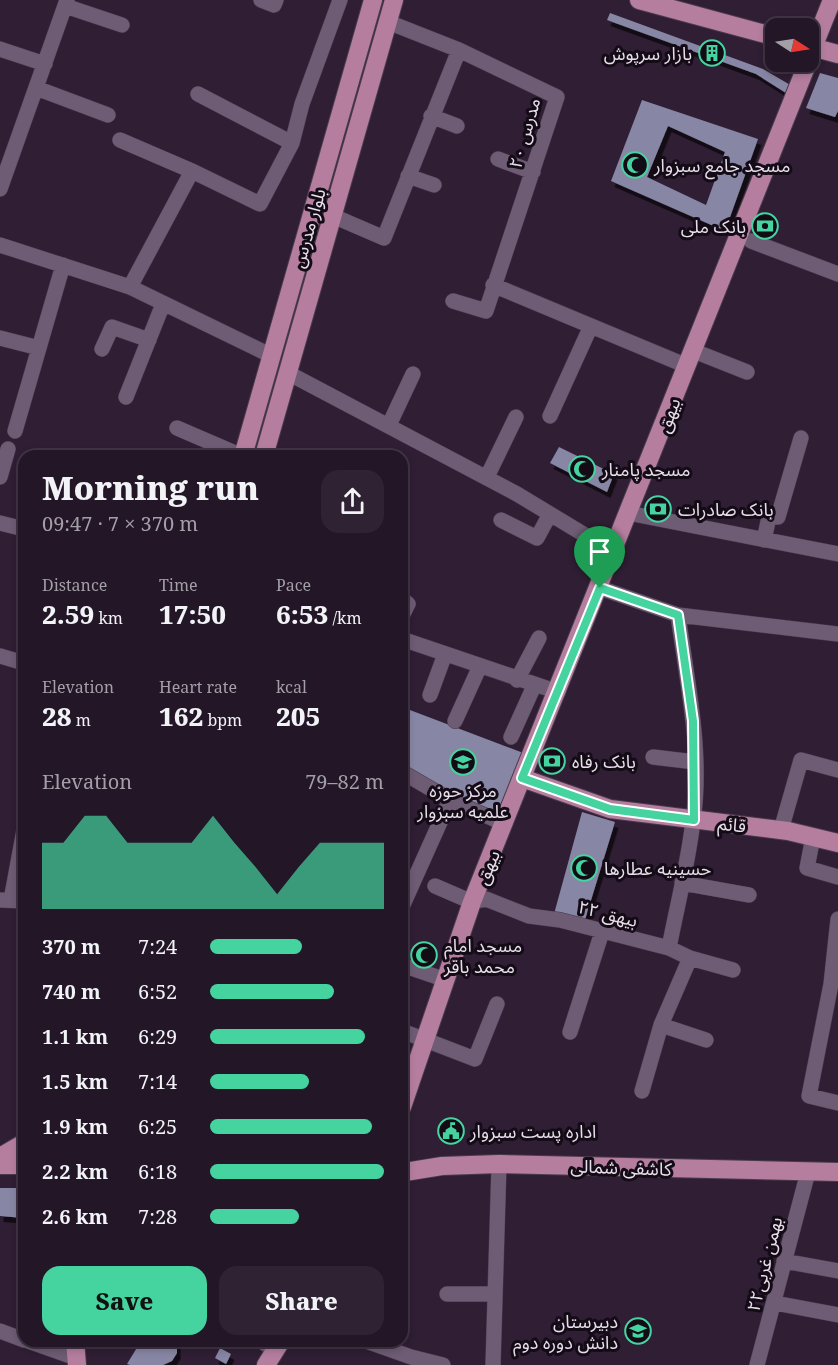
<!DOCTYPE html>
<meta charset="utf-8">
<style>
body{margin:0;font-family:"Noto Serif","Noto Sans Arabic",serif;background:#2f2333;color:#f1f3f6;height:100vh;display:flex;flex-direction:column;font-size:22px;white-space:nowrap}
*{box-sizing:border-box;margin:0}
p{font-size:20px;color:#a39fa7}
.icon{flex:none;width:33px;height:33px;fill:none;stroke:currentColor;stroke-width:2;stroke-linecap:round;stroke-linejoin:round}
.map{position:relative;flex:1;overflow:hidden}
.sheet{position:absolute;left:18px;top:450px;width:390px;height:897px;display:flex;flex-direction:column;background:#231627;border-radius:18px;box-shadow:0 3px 9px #0003,0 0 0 2px #403544}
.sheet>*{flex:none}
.needle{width:39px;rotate:102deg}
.tools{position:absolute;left:765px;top:18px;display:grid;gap:12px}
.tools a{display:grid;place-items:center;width:54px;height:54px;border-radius:12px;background:#231627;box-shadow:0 3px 9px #0003,0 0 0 2px #403544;font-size:30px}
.pin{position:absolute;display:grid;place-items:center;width:51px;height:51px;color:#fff;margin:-62px -26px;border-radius:50% 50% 50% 0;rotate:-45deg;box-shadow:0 0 6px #0007}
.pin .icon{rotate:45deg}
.round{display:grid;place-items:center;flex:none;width:63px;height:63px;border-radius:18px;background:#2f2333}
.summary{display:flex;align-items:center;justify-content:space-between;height:102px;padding:0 24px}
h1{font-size:33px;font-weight:800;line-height:45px}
.stats{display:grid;grid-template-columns:repeat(3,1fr);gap:9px;height:102px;padding:6px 24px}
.stats div{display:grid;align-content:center}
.stats b{font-size:26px;font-weight:800}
.stats small{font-size:16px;font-weight:400}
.stats p{font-size:16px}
.chart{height:168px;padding:12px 24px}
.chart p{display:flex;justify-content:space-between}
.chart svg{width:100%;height:108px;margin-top:6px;fill:#45d49f;opacity:.7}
.cta{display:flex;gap:12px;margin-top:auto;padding:12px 24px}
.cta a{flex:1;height:69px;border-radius:18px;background:#45d49f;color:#111;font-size:24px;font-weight:800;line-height:69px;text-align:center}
.cta a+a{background:#2f2333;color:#f1f3f6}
ul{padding:0 24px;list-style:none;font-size:20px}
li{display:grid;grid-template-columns:96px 72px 1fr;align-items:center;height:45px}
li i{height:15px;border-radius:8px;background:#45d49f}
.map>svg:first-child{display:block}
.building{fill:#8786a4;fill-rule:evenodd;filter:url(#shadow)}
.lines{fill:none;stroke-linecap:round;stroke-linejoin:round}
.minor-casing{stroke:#493b4d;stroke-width:16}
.major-casing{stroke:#493b4d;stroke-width:20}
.minor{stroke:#6e5b74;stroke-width:15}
.major{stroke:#b57e9f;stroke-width:18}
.route-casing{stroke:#fff;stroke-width:12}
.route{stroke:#45d49f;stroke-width:8}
.labels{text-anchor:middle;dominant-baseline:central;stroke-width:6;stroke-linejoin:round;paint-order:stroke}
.poi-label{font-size:18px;fill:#e9deec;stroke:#130b15;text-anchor:start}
.street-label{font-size:18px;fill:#e9deec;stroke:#130b15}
</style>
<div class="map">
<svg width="838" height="1365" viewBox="0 0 838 1365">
<defs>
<filter id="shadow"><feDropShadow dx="3.5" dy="6" stdDeviation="0" flood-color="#0009"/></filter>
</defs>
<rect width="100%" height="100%" fill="#2f1e34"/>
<path class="building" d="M610,13L763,69L792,86L786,93L756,74L607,20Z
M820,73L838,78V111L835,117L806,108Z
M642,100L758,139L725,231L611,181ZM668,126L725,152L706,205L647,177Z
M559,447L614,474L607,492L550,463Z
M402,707L526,754L502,820L402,770Z
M582,812L615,822L584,923L554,914Z
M0,1188H24V1218L0,1216Z
M141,1341H177V1353L172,1361L163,1365H130L127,1364Z
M220,1348L231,1354L226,1364L215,1358Z"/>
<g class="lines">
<g class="minor-casing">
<path id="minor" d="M261,0L274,5L276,0
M65,6L122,25
M388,22L459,50L557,97L486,311L453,301
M0,49L45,64
M36,88L108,115
M431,116L457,126
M120,140L192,171
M292,143L302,104L340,0
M498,159L533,172
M408,176L434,185
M0,189L67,0
M333,216L384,238L459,50
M751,241L838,274
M0,245L130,287L272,356
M493,285L687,366
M130,287L192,171L260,204L292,143L198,94
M0,338L39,348
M102,349L112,327L149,340
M694,351L747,372
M288,373L517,494L613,552
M126,397L163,304
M550,416L590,328
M389,425L413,374
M177,428L242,456
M15,431L63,265
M0,477L8,449
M487,477L516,417
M628,513L838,554
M501,520L537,538L550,514
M0,523L24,529
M764,540L769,517H778L801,438
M600,588L678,615L838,634
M402,599L408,604L402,616
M402,639L558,692
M0,656L24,663
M517,680L539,638
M430,695L445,654
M455,721L480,666
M511,737L534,686
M653,757L695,762
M402,772L450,800L505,824
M781,830L801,760L838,770
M813,837L807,868L838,877
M682,883L749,895
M435,886L472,902L486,899L529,916L560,920L669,948L690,958L733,970
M0,900L24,901
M11,900L24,830
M402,907L450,800
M838,919L831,984L809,1096L838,1103
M669,948C677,906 688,864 693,821C703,753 687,682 678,615
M690,958L661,1025L706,1040
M402,965L446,980
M402,1031L475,1059L497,1004
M570,1032L602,932
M642,1091L661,1025
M784,1261L838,1271
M447,1294H495
M775,1303L838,1315
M0,1331L24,1340
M28,1341L76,1358
M261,1341L275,1350
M366,1341L411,1357L443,1365
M493,1365L499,1164
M757,1365L808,1172"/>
</g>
<g class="major-casing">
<path id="major" d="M639,0L776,37
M808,46L838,54
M808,60L832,0
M243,456L373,0
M264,456L394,0
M522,778L610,809L788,831L838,843
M402,1107L472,902L808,62
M0,1157L24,1143
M0,1165H24
M405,1172L442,1166L499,1164L838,1172
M75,1341L77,1365
M266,1365L281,1341"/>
</g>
<use href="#minor" class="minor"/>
<use href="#major" class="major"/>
</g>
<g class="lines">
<g class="route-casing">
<path id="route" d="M600,588L678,615L693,721L694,820L610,809L522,778Z"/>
</g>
<use href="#route" class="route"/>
</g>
<defs>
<g id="building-ring" transform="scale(1.35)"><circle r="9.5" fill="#130b15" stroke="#45d49f" stroke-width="1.5"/><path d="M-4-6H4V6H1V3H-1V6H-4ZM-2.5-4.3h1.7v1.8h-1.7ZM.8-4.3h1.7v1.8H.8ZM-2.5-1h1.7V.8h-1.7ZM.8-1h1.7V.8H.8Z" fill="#45d49f"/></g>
<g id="mosque-ring" transform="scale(1.35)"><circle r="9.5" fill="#130b15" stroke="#45d49f" stroke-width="1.5"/><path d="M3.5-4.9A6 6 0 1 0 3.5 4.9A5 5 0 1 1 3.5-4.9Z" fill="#45d49f"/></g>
<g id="bank-ring" transform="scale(1.35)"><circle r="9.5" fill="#130b15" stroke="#45d49f" stroke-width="1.5"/><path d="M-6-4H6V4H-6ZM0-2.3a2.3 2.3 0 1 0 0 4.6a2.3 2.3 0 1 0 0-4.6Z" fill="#45d49f"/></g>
<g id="university-ring" transform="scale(1.35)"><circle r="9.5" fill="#130b15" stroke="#45d49f" stroke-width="1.5"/><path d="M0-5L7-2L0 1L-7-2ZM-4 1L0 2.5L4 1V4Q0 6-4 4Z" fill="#45d49f"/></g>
<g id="civic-ring" transform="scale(1.35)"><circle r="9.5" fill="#130b15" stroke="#45d49f" stroke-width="1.5"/><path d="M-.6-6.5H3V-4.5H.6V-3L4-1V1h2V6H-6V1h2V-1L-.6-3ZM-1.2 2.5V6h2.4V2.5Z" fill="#45d49f"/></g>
<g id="school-ring" transform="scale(1.35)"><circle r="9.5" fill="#130b15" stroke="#45d49f" stroke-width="1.5"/><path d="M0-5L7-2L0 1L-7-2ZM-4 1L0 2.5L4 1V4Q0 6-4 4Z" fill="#45d49f"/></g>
</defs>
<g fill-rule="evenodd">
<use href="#building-ring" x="712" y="53"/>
<use href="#mosque-ring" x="635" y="165"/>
<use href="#bank-ring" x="765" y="226"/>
<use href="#mosque-ring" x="582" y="469"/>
<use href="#bank-ring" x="658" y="509"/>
<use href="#bank-ring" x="552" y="761"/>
<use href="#university-ring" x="463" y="762"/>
<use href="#mosque-ring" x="584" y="868"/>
<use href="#mosque-ring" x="424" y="955"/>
<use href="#civic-ring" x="451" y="1131"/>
<use href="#school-ring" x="638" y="1331"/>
</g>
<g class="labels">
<g class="poi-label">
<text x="692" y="53" text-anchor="end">بازار سرپوش</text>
<text x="654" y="165">مسجد جامع سبزوار</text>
<text x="746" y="226" text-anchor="end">بانک ملی</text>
<text x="602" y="469">مسجد پامنار</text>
<text x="678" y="509">بانک صادرات</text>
<text x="572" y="761">بانک رفاه</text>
<text x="463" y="790" text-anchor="middle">مرکز حوزه<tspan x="463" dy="21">علمیه سبزوار</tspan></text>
<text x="604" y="868">حسینیه عطارها</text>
<text x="444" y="945">مسجد امام<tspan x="444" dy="21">محمد باقر</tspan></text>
<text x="470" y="1131">اداره پست سبزوار</text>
<text x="618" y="1321" text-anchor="end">دبیرستان<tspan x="618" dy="21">دانش دوره دوم</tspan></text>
</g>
<g class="street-label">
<text transform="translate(524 133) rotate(-74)">مدرس ۲۰</text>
<text transform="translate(308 228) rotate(-74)">بلوار مدرس</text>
<text transform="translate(668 415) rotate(-69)">بیهق</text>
<text transform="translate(732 824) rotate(7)">قائم</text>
<text transform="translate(487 867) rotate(-67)">بیهق</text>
<text transform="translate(608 913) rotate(14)">بیهق ۲۲</text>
<text transform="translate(621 1167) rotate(2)">کاشفی شمالی</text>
<text transform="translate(764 1264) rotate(-76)">۲۲بهمن غربی</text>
</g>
</g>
</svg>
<div class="tools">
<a><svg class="needle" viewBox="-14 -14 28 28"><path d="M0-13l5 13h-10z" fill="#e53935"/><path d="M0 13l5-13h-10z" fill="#a39fa7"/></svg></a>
</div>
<div class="pin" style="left:600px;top:588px;background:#1e9e55"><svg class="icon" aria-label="arrive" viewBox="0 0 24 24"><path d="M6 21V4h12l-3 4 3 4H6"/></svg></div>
<section class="sheet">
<div class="summary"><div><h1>Morning run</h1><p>09:47 · 7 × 370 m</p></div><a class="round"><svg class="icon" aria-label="share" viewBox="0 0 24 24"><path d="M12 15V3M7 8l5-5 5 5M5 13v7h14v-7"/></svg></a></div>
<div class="stats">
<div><p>Distance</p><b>2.59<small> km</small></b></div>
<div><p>Time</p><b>17:50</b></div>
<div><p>Pace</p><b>6:53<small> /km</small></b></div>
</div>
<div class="stats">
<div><p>Elevation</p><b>28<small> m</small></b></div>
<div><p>Heart rate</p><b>162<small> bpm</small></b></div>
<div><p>kcal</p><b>205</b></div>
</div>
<div class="chart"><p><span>Elevation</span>79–82 m</p>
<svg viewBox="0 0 160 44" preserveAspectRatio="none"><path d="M0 44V17L10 17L20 6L30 6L40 17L50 17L60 17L70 17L80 6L90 17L100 27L110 38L120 27L130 17L140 17L150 17L160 17V44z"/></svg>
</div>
<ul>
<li><b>370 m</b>7:24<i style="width:53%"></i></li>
<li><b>740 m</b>6:52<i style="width:71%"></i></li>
<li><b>1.1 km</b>6:29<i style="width:89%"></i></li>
<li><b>1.5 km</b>7:14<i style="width:57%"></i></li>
<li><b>1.9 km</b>6:25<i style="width:93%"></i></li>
<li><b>2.2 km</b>6:18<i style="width:100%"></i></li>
<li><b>2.6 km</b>7:28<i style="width:51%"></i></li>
</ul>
<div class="cta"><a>Save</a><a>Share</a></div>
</section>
</div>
